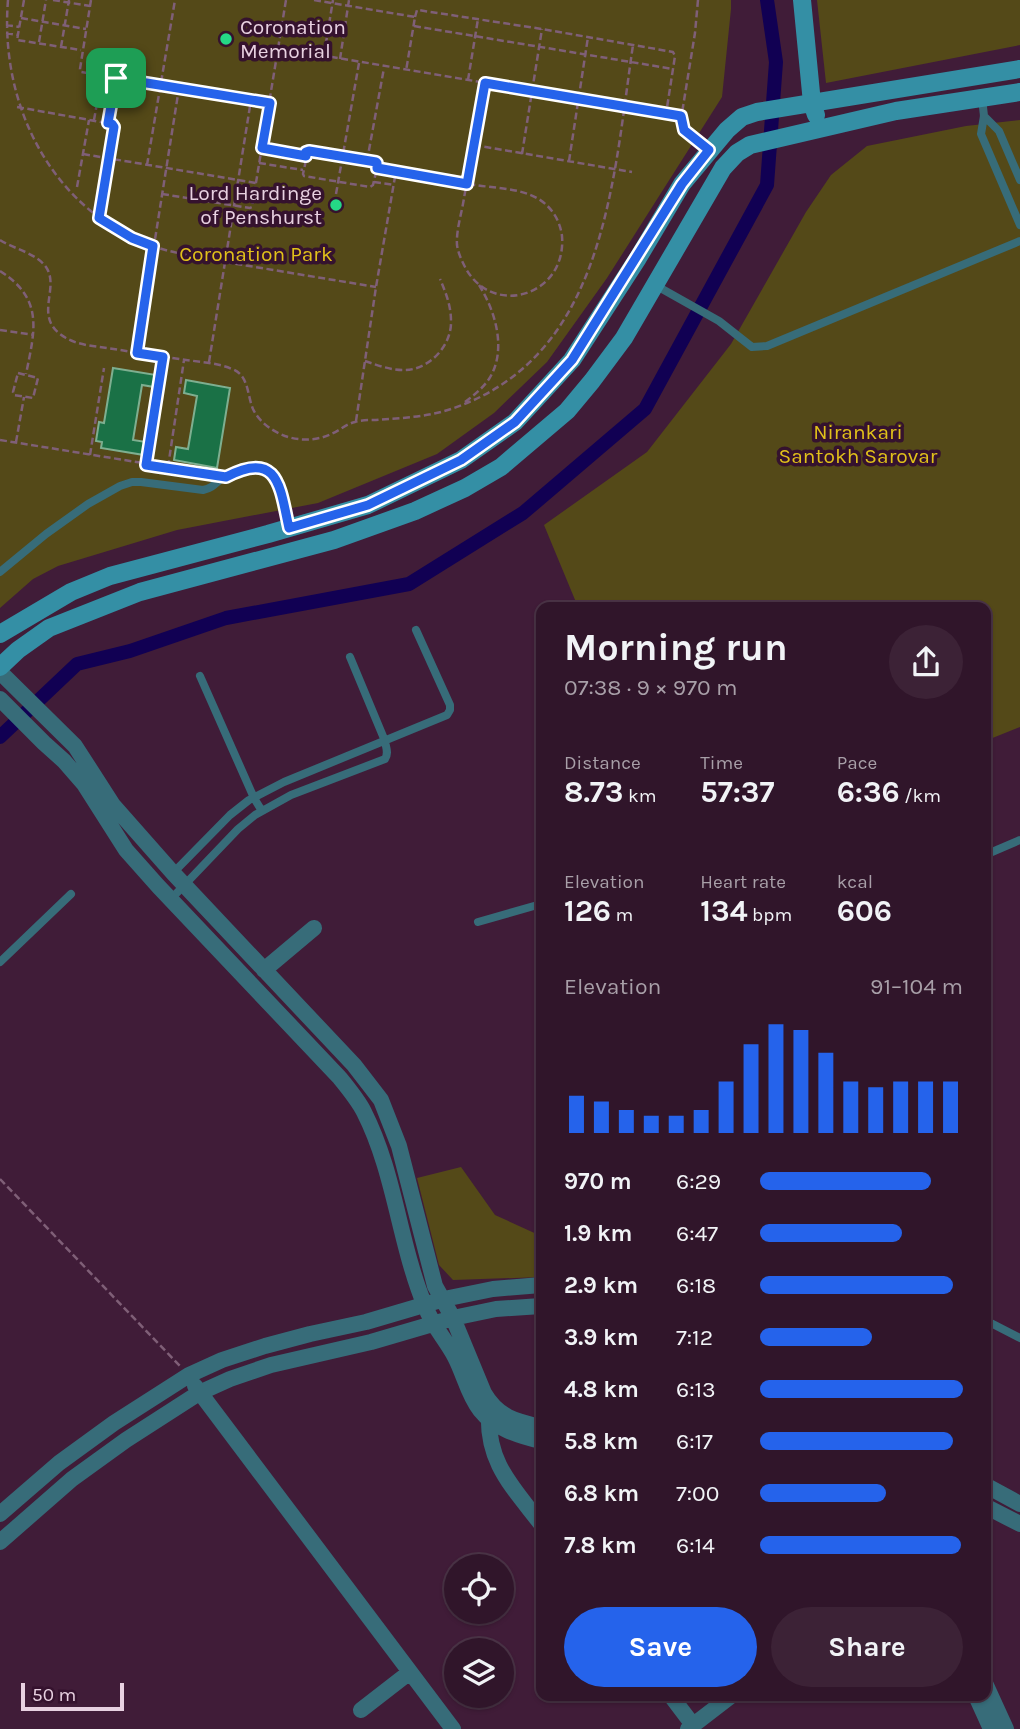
<!DOCTYPE html>
<meta charset="utf-8">
<style>
body{margin:0;font-family:Karla,sans-serif;background:#3c2236;color:#f1f3f6;height:100vh;display:flex;flex-direction:column;font-size:26px;white-space:nowrap}
*{box-sizing:border-box;margin:0}
p{font-size:23px;color:#a89fa8}
.icon{flex:none;width:38px;height:38px;fill:none;stroke:currentColor;stroke-width:2;stroke-linecap:round;stroke-linejoin:round}
.map{position:relative;flex:1;overflow:hidden}
.sheet{position:absolute;left:536px;top:602px;width:455px;height:1099px;display:flex;flex-direction:column;background:#30152a;border-radius:14px;box-shadow:0 2px 5px #0004,0 0 0 2px #4b3447}
.sheet>*{flex:none}
.buttons{position:absolute;left:444px;top:1554px;display:grid;gap:14px}
.buttons a{display:grid;place-items:center;width:70px;height:70px;border-radius:50%;background:#30152a;box-shadow:0 2px 5px #0004,0 0 0 2px #4b3447;font-size:35px}
.scale{position:absolute;left:21px;bottom:18px;width:103px;box-sizing:border-box;padding-left:7px;border:4px solid #e8d1e1;border-top:0;font-size:19px;line-height:24px;white-space:nowrap;color:#e8d1e1;-webkit-text-stroke:5px #35122e;paint-order:stroke}
.pin{position:absolute;display:grid;place-items:center;width:60px;height:60px;color:#fff;margin:-30px;border-radius:14px;box-shadow:0 4px 10px #0006}
.round{display:grid;place-items:center;flex:none;width:74px;height:74px;border-radius:37px;background:#3c2236}
.summary{display:flex;align-items:center;justify-content:space-between;height:119px;padding:0 28px}
h1{font-size:38px;font-weight:700;line-height:52px}
.figures{display:grid;grid-template-columns:repeat(3,1fr);gap:10px;height:119px;padding:7px 28px}
.figures div{display:grid;align-content:center}
.figures b{font-size:30px;font-weight:700}
.figures small{font-size:19px;font-weight:400}
.figures p{font-size:19px}
.chart{height:196px;padding:14px 28px}
.chart p{display:flex;justify-content:space-between}
.chart svg{width:100%;height:126px;margin-top:7px;stroke:#2563eb;stroke-width:6}
.button{display:flex;gap:14px;margin-top:auto;padding:14px 28px}
.button a{flex:1;height:80px;border-radius:42px;background:#2563eb;color:#fff;font-size:28px;font-weight:700;line-height:80px;text-align:center}
.button a+a{background:#3c2236;color:#f1f3f6}
ul{padding:0 28px;list-style:none;font-size:23px}
li{display:grid;grid-template-columns:112px 84px 1fr;align-items:center;height:52px}
li i{height:18px;border-radius:9px;background:#2563eb}
.map>svg:first-child{display:block}
.green{fill:#544918}
.lines{fill:none;stroke-linecap:round;stroke-linejoin:round}
.canal{stroke:#110053;stroke-width:14}
.building{fill:#1a7146;stroke:#7eaf90;stroke-width:2}
.path{stroke:#7f5f77;stroke-width:2.5;stroke-dasharray:7 3.5;stroke-linecap:butt}
.lane{stroke:#376c79;stroke-width:8}
.street{stroke:#376c79;stroke-width:16}
.secondary{stroke:#348fa5;stroke-width:18}
.route-casing{stroke:#fff;stroke-width:14}
.route{stroke:#2563eb;stroke-width:9}
.poi-dot{fill:#25d886;stroke:#35122e;stroke-width:2.5}
.labels{text-anchor:middle;dominant-baseline:central;stroke-width:7;stroke-linejoin:round;paint-order:stroke}
.poi-label{font-size:21px;fill:#e8d1e1;stroke:#35122e;text-anchor:start}
.park-label{font-size:21px;fill:#e1c11a;stroke:#35122e}
</style>
<div class="map">
<svg width="1020" height="1729" viewBox="0 0 1020 1729">
<rect width="100%" height="100%" fill="#401c38"/>
<path class="green" d="M0,0H731V9L722,97L607,278L547,362L494,413L437,454L318,503L177,530L58,566L33,579L0,608Z
M817,0H1020V45L826,83Z
M1020,120V727L985,741V607H578L544,525L647,452L731,344L806,212L831,175L867,146L966,126Z
M461,1167L495,1215L541,1236V1277L453,1280L439,1265L417,1178Z"/>
<g class="lines">
<path class="canal" d="M0,737L77,664L130,651L226,618L409,584L523,513L645,409L767,185L776,62L767,0"/>
</g>
<path class="building" d="M113,368L156,375L154,387L142,385L133,440L146,442L144,455L101,448L102,442L96,441L99,422L104,423Z
M186,380L230,388L217,468L174,460L176,447L188,449L197,396L184,393Z"/>
<g class="lines">
<path class="path" d="M8,0C0,97 44,195 133,238C162,252 193,257 225,259
M24,0L17,40L81,50
M53,0L90,6
M91,0L80,69L81,72L269,103
M314,0L415,17L406,71
M698,0L695,33L681,119L684,130L698,143
M415,17L417,10H418L542,29L673,52L675,56L666,114
M21,18L86,29
M6,25L19,27
M414,26L673,69
M6,33L18,35
M39,42L46,0
M61,47L69,0
M279,48L682,116
M324,55L333,0
M340,59L349,0
M468,80L478,19
M17,107L112,124L114,127L99,218
M94,120L102,75
M108,123L116,78
M474,145L632,172
M262,148L306,156
M83,154L256,183
M522,154L542,29
M367,161L384,68
M569,161L588,37
M259,163L303,170
M147,165L175,0
M396,171C423,176 449,181 475,185C494,188 519,188 537,198C551,206 560,220 562,236C567,297 490,319 464,265C461,259 458,252 457,245C456,230 462,212 464,198C471,159 478,121 485,83
M374,182L394,185
M77,187L89,120
M162,194L250,208L252,207L286,0
M336,194L359,63
M0,240C14,249 36,253 46,267C61,289 31,318 66,338C78,345 93,346 107,348C133,352 159,356 186,360C201,362 218,363 232,369C249,375 247,395 253,409C259,422 272,431 285,436C299,441 317,441 331,434C339,431 346,424 355,422C361,420 369,420 376,420C402,418 429,417 454,408C606,355 613,180 633,45
M225,262L376,287
M0,271C44,299 35,330 26,374
M0,330L34,335
M137,353L179,88
M365,361C377,365 390,370 403,370C428,371 452,346 451,321C451,306 446,293 440,279
M209,362L251,100
M18,373L38,378L33,398L14,395L13,392Z
M465,402C474,395 482,389 489,379C507,351 496,312 479,285
M356,421L376,287L396,171L377,168V163L376,162L308,151L303,174L304,176L370,187L373,185L377,168
M0,440L211,474
M16,442L24,397
M90,455L104,368
M147,464L163,357
M168,467L184,360
M0,1179L180,1366"/>
<path class="lane" d="M982,98L984,116L981,134L1020,225
M984,116L999,131L1020,180
M655,285L719,321L752,347L767,346L1020,241
M0,572L46,534L88,504L120,486L132,482H141L203,490C212,488 215,484 222,478C238,467 262,462 276,478L289,528
M200,676L254,798L262,811
M985,855L1020,840
M173,873L230,815L249,800L284,782L447,715L450,710V705L416,630
M171,899L238,829L255,815L291,795L385,759C389,753 386,748 385,741L350,657
M478,922L541,904
M0,962L71,894
M985,1320L1020,1338"/>
<path class="street" d="M0,672L75,746L113,805L173,873L354,1065L381,1100L399,1146L435,1286L453,1318L484,1393C498,1417 515,1421 541,1427
M0,699L44,743L64,761L84,784L126,850L158,886L339,1077C348,1088 358,1100 364,1112C395,1173 399,1243 425,1306C433,1327 445,1338 455,1357C464,1374 468,1395 480,1410C494,1428 519,1436 541,1441
M264,970L314,928
M195,1386L453,1729
M489,1411C486,1462 512,1486 541,1524
M985,1485L1020,1504
M985,1506L1020,1524
M0,1514L59,1463L114,1423L189,1375L222,1360L265,1346L310,1334L366,1322L444,1299L493,1289L541,1285
M0,1542L72,1479L126,1440L199,1393L230,1379L271,1365L371,1342L453,1318L496,1309L541,1306
M985,1683L1006,1729
M671,1696L693,1725
M976,1696L991,1729
M361,1710L410,1672
M688,1729L731,1696"/>
<path class="secondary" d="M802,0L812,103L816,115
M0,634L71,592L110,576L268,534L368,505L461,460L515,422L572,360L638,258L682,184L727,130L742,117L757,112L1020,69
M0,667L18,650L49,628L140,592L334,540L415,511L465,488L501,467L567,411L592,381L624,338L723,168L737,153L750,145L896,111L1020,92"/>
</g>
<g class="lines">
<g class="route-casing">
<path id="route" d="M116,78L270,103L262,148L306,156V152L309,151L376,162L377,163V168L467,184L485,83L681,116L684,130L709,150L682,184L572,360L515,422L461,460L368,505L289,528C280,488 279,449 226,477L146,465L163,357L137,353L153,246L132,238L99,218L114,127L112,124L108,123Z"/>
</g>
<use href="#route" class="route"/>
</g>
<g class="poi-dot">
<circle cx="226" cy="39" r="7"/>
<circle cx="336" cy="205" r="7"/>
</g>
<g class="labels">
<g class="poi-label">
<text x="240" y="27">Coronation<tspan x="240" dy="24">Memorial</tspan></text>
<text x="322" y="193" text-anchor="end">Lord Hardinge<tspan x="322" dy="24">of Penshurst</tspan></text>
</g>
<g class="park-label">
<text x="256" y="254">Coronation Park</text>
<text x="858" y="432">Nirankari<tspan x="858" dy="24">Santokh Sarovar</tspan></text>
</g>
</g>
</svg>
<div class="buttons">
<a><svg class="icon" aria-label="locate" viewBox="0 0 24 24"><circle cx="12" cy="12" r="6"/><path d="M12 2v4M12 18v4M2 12h4M18 12h4"/></svg></a>
<a><svg class="icon" aria-label="layers" viewBox="0 0 24 24"><path d="M12 4l9 5-9 5-9-5zM3 14l9 5 9-5"/></svg></a>
</div>
<div class="scale">50 m</div>
<div class="pin" style="left:116px;top:78px;background:#1e9e55"><svg class="icon" aria-label="arrive" viewBox="0 0 24 24"><path d="M6 21V4h12l-3 4 3 4H6"/></svg></div>
<section class="sheet">
<div class="summary"><div><h1>Morning run</h1><p>07:38 · 9 × 970 m</p></div><a class="round"><svg class="icon" aria-label="share" viewBox="0 0 24 24"><path d="M12 15V3M7 8l5-5 5 5M5 13v7h14v-7"/></svg></a></div>
<div class="figures">
<div><p>Distance</p><b>8.73<small> km</small></b></div>
<div><p>Time</p><b>57:37</b></div>
<div><p>Pace</p><b>6:36<small> /km</small></b></div>
</div>
<div class="figures">
<div><p>Elevation</p><b>126<small> m</small></b></div>
<div><p>Heart rate</p><b>134<small> bpm</small></b></div>
<div><p>kcal</p><b>606</b></div>
</div>
<div class="chart"><p><span>Elevation</span>91–104 m</p>
<svg viewBox="0 0 160 44" preserveAspectRatio="none"><path d="M5 44V31M15 44V33M25 44V36M35 44V38M45 44V38M55 44V36M65 44V26M75 44V13M85 44V6M95 44V8M105 44V16M115 44V26M125 44V28M135 44V26M145 44V26M155 44V26"/></svg>
</div>
<ul>
<li><b>970 m</b>6:29<i style="width:84%"></i></li>
<li><b>1.9 km</b>6:47<i style="width:70%"></i></li>
<li><b>2.9 km</b>6:18<i style="width:95%"></i></li>
<li><b>3.9 km</b>7:12<i style="width:55%"></i></li>
<li><b>4.8 km</b>6:13<i style="width:100%"></i></li>
<li><b>5.8 km</b>6:17<i style="width:95%"></i></li>
<li><b>6.8 km</b>7:00<i style="width:62%"></i></li>
<li><b>7.8 km</b>6:14<i style="width:99%"></i></li>
</ul>
<div class="button"><a>Save</a><a>Share</a></div>
</section>
</div>
